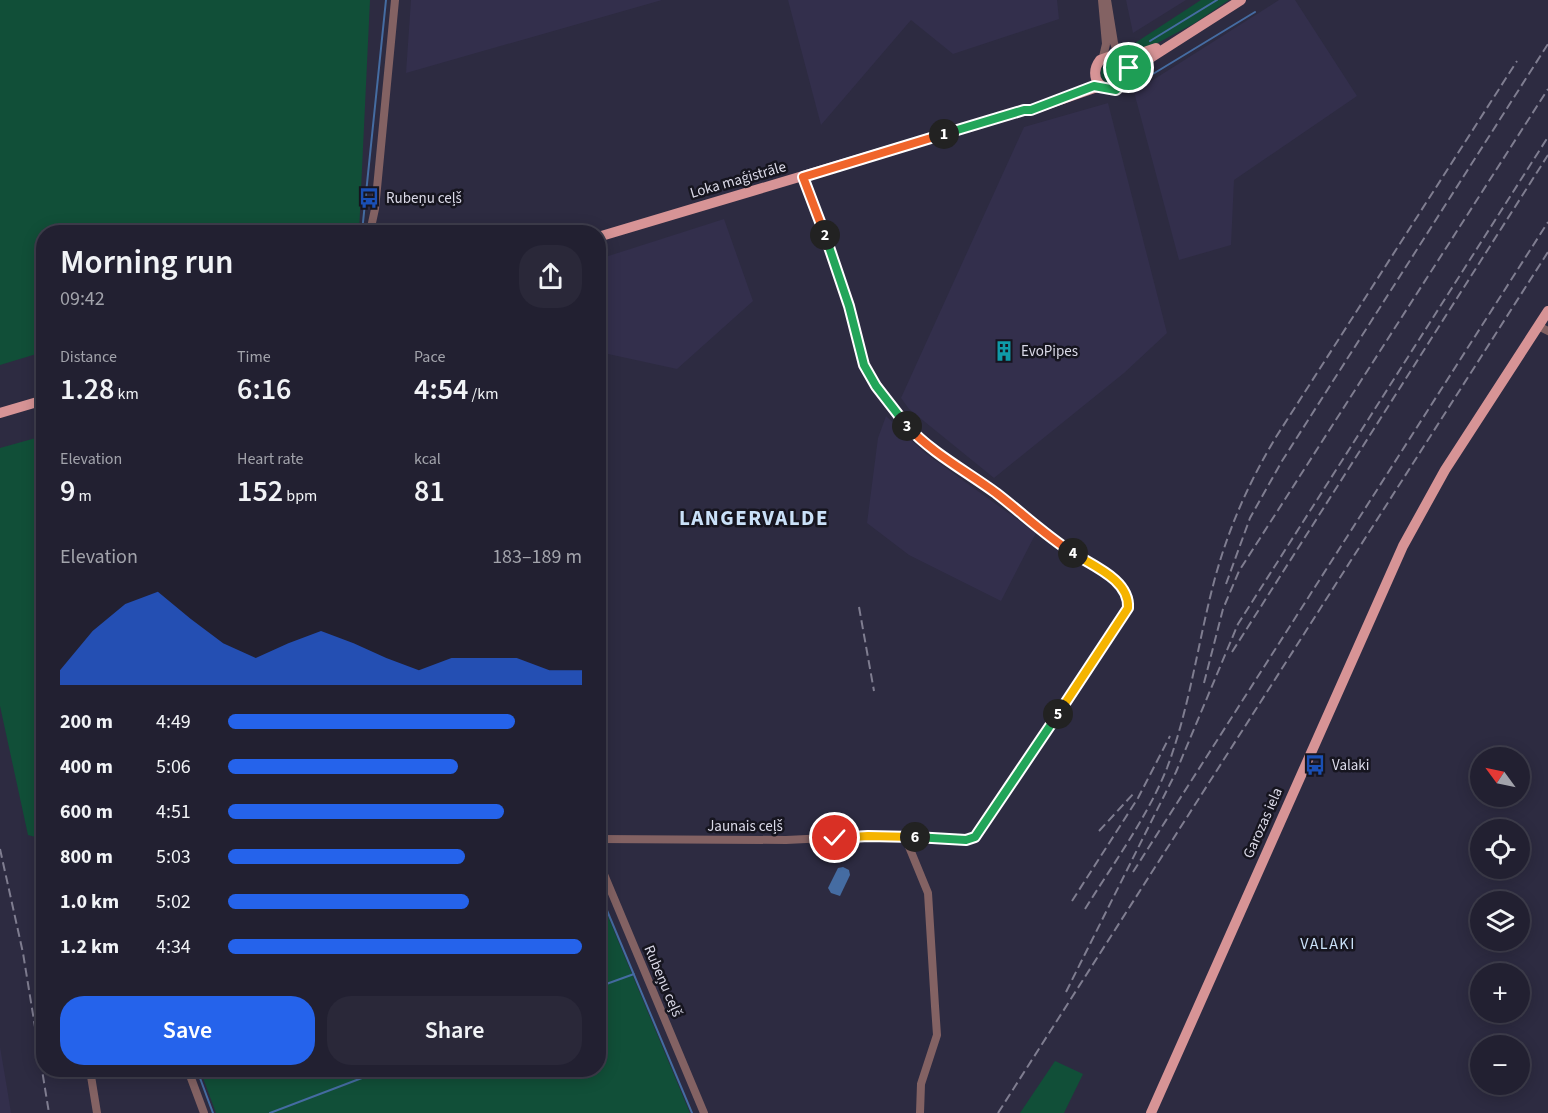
<!DOCTYPE html>
<meta charset="utf-8">
<style>
body{margin:0;font-family:"Source Sans 3",sans-serif;background:#2a2839;color:#f1f3f6;height:100vh;display:flex;flex-direction:column;font-size:22px;white-space:nowrap}
*{box-sizing:border-box;margin:0}
p{font-size:20px;color:#a2a3ab}
.icon{flex:none;width:33px;height:33px;fill:none;stroke:currentColor;stroke-width:2;stroke-linecap:round;stroke-linejoin:round}
.map{position:relative;flex:1;overflow:hidden}
.side{position:absolute;left:36px;top:225px;width:570px;height:852px;display:flex;flex-direction:column;background:#222031;border-radius:24px;box-shadow:0 3px 15px #0003,0 0 0 2px #3f3e4d}
.side>*{flex:none}
.needle{width:39px;rotate:303deg}
.tools{position:absolute;left:1470px;top:747px;display:grid;gap:12px}
.tools a{display:grid;place-items:center;width:60px;height:60px;border-radius:50%;background:#222031;box-shadow:0 3px 15px #0003,0 0 0 2px #3f3e4d;font-size:30px}
.pin{position:absolute;display:grid;place-items:center;width:51px;height:51px;color:#fff;margin:-26px;border:3px solid #fff;border-radius:50%;box-shadow:0 2px 6px #0007}
.km{position:absolute;width:30px;height:30px;margin:-15px;border-radius:50%;background:#222;color:#fff;font-size:16px;line-height:30px;text-align:center}
.round{display:grid;place-items:center;flex:none;width:63px;height:63px;border-radius:24px;background:#2a2839}
.summary{display:flex;align-items:center;justify-content:space-between;height:102px;padding:0 24px}
h1{font-size:33px;font-weight:600;line-height:45px}
.metrics{display:grid;grid-template-columns:repeat(3,1fr);gap:9px;height:102px;padding:6px 24px}
.metrics div{display:grid;align-content:center}
.metrics b{font-size:30px;font-weight:600}
.metrics small{font-size:16px;font-weight:400}
.metrics p{font-size:16px}
.chart{height:168px;padding:12px 24px}
.chart p{display:flex;justify-content:space-between}
.chart svg{width:100%;height:108px;margin-top:6px;fill:#2563eb;opacity:.7}
.cta{display:flex;gap:12px;margin-top:auto;padding:12px 24px}
.cta a{flex:1;height:69px;border-radius:24px;background:#2563eb;color:#fff;font-size:24px;font-weight:600;line-height:69px;text-align:center}
.cta a+a{background:#2a2839;color:#f1f3f6}
ul{padding:0 24px;list-style:none;font-size:20px}
li{display:grid;grid-template-columns:96px 72px 1fr;align-items:center;height:45px}
li i{height:15px;border-radius:8px;background:#2563eb}
.map>svg:first-child{display:block}
.built{fill:#332f4c}
.green{fill:#114f38}
.water{fill:#456ca2}
.lines{fill:none;stroke-linecap:round;stroke-linejoin:round}
.stream{stroke:#456ca2;stroke-width:2}
.minor{stroke:#836263;stroke-width:8}
.major{stroke:#d79496;stroke-width:10}
.rail{stroke:#7f7d90;stroke-width:2;stroke-dasharray:9 4.5;stroke-linecap:butt}
.split-1-casing{stroke:#fff;stroke-width:12}
.split-2-casing{stroke:#fff;stroke-width:12}
.split-3-casing{stroke:#fff;stroke-width:12}
.split-4-casing{stroke:#fff;stroke-width:12}
.split-5-casing{stroke:#fff;stroke-width:12}
.split-6-casing{stroke:#fff;stroke-width:12}
.split-7-casing{stroke:#fff;stroke-width:12}
.split-1{stroke:#22a559;stroke-width:8}
.split-2{stroke:#f0652b;stroke-width:8}
.split-3{stroke:#22a559;stroke-width:8}
.split-4{stroke:#f0652b;stroke-width:8}
.split-5{stroke:#f5b400;stroke-width:8}
.split-6{stroke:#22a559;stroke-width:8}
.split-7{stroke:#f5b400;stroke-width:8}
.labels{text-anchor:middle;dominant-baseline:central;stroke-width:5;stroke-linejoin:round;paint-order:stroke}
.street-label{font-size:15px;fill:#dbdae8;stroke:#16151f}
.poi-label{font-size:15px;fill:#dbdae8;stroke:#16151f;text-anchor:start}
.neighbourhood-label{font-size:16px;letter-spacing:1.5px;fill:#cae1f8;stroke:#16151f}
.district-label{font-size:21px;font-weight:bold;letter-spacing:1.5px;fill:#cae1f8;stroke:#16151f}
</style>
<div class="map">
<svg width="1548" height="1113" viewBox="0 0 1548 1113">
<rect width="100%" height="100%" fill="#2d2b41"/>
<path class="built" d="M411,0H662L406,73Z
M788,0H1057L1059,19L953,54L911,20L821,125Z
M1126,0H1186L1133,33Z
M1279,0H1295L1357,96L1234,180L1231,245L1179,260L1134,92Z
M1108,103L1167,333L1124,373L994,478L909,409L901,398L1024,127Z
M724,219L753,301L677,369L599,352V259Z
M886,416L925,453L1036,533L1001,601L909,555L867,523L878,438Z
M0,1047L7,1088L11,1113H0Z"/>
<path class="green" d="M0,0H370L359,232H44L43,352L0,365Z
M1201,0H1229L1195,23L1137,54L1134,46L1135,43Z
M1101 73a11 11 0 1 1 22 0a11 11 0 1 1-22 0Z
M43,436H44L43,839L28,835L0,706V448Z
M599,895L690,1113H216L200,1070H598Z
M1055,1061L1083,1074L1064,1113H1020Z"/>
<path class="water" d="M843,867L849,870L850,875L840,896L831,893L828,888L838,868Z"/>
<g class="lines">
<path class="stream" d="M1150,41L1217,0
M1143,80L1255,12
M362,232L386,0
M598,889L692,1113
M598,987L634,974
M197,1070L213,1113
M270,1113L383,1070"/>
<path class="minor" d="M1102,0L1106,44L1103,57
M1107,0L1114,43L1119,56
M370,232L375,209L395,0
M1538,326L1548,331
M905,837L928,893L935,1006L937,1035L921,1084L920,1113
M598,839L786,840L868,836L966,840L975,837L1079,685L1128,608L1125,591L1111,577L1060,544L997,494L937,453L899,417L864,365L842,284L803,177
M598,860L704,1113
M90,1070L97,1113
M188,1070L204,1113"/>
<path class="major" d="M1124,59L1156,48
M1130,73L1124,59L1114,55L1100,60C1087,77 1102,96 1122,87L1133,69L1241,0
M598,237L1024,110H1031L1100,86
M0,413L44,400
M1151,1113L1403,546L1445,470L1548,311"/>
<path class="rail" d="M1226,584L1250,518L1282,461L1548,44
M859,607L874,691
M1232,652L1548,155
M1204,683L1223,609L1239,571L1548,89
M1099,831L1134,793
M0,849L23,953L49,1113
M1133,872L1548,222
M1072,901L1138,798L1170,736
M1085,909C1113,864 1147,818 1167,768C1190,707 1198,641 1215,578C1229,527 1249,482 1276,437L1517,61
M1066,992L1176,772L1238,624L1548,137
M998,1113L1548,252"/>
</g>
<g class="lines">
<g class="split-1-casing">
<path id="split-1" d="M944,134L1024,110H1031L1094,86L1116,90L1129,79V68"/>
</g>
<g class="split-2-casing">
<path id="split-2" d="M825,235L803,177L944,134"/>
</g>
<g class="split-3-casing">
<path id="split-3" d="M825,235L849,306L864,365L876,386L907,426"/>
</g>
<g class="split-4-casing">
<path id="split-4" d="M907,426C932,453 966,471 996,493C1022,513 1045,535 1073,553"/>
</g>
<g class="split-5-casing">
<path id="split-5" d="M1058,714L1128,608C1130,580 1093,566 1073,553"/>
</g>
<g class="split-6-casing">
<path id="split-6" d="M915,837L966,840L975,837L1058,714"/>
</g>
<g class="split-7-casing">
<path id="split-7" d="M835,838L868,836L915,837"/>
</g>
<use href="#split-1" class="split-1"/>
<use href="#split-2" class="split-2"/>
<use href="#split-3" class="split-3"/>
<use href="#split-4" class="split-4"/>
<use href="#split-5" class="split-5"/>
<use href="#split-6" class="split-6"/>
<use href="#split-7" class="split-7"/>
</g>
<defs>
<g id="bus-bare" transform="scale(1.62)"><path d="M-5-6H5V4H4V6H2V4H-2V6H-4V4H-5ZM-3.5-4V0h7V-4ZM-3.5 1.2v1.5H-2V1.2ZM2 1.2v1.5H3.5V1.2Z" fill="#1a4fb4" stroke="#16151f" stroke-width="2.5" paint-order="stroke"/></g>
<g id="building-bare" transform="scale(1.62)"><path d="M-4-6H4V6H1V3H-1V6H-4ZM-2.5-4.3h1.7v1.8h-1.7ZM.8-4.3h1.7v1.8H.8ZM-2.5-1h1.7V.8h-1.7ZM.8-1h1.7V.8H.8Z" fill="#0f9aa8" stroke="#16151f" stroke-width="2.5" paint-order="stroke"/></g>
</defs>
<g fill-rule="evenodd">
<use href="#bus-bare" x="369" y="198"/>
<use href="#building-bare" x="1004" y="351"/>
<use href="#bus-bare" x="1315" y="765"/>
</g>
<g class="labels">
<g class="street-label">
<text transform="translate(738 180) rotate(-16)">Loka maģistrāle</text>
<text transform="translate(1263 823) rotate(-66)">Garozas iela</text>
<text x="745" y="826">Jaunais ceļš</text>
<text transform="translate(663 981) rotate(67)">Rubeņu ceļš</text>
</g>
<g class="poi-label">
<text x="386" y="198">Rubeņu ceļš</text>
<text x="1021" y="351">EvoPipes</text>
<text x="1332" y="765">Valaki</text>
</g>
<g class="neighbourhood-label">
<text x="1328" y="944">VALAKI</text>
</g>
<g class="district-label">
<text x="754" y="518">LANGERVALDE</text>
</g>
</g>
</svg>
<div class="tools">
<a><svg class="needle" viewBox="-14 -14 28 28"><path d="M0-13l5 13h-10z" fill="#e53935"/><path d="M0 13l5-13h-10z" fill="#a2a3ab"/></svg></a>
<a><svg class="icon" aria-label="locate" viewBox="0 0 24 24"><circle cx="12" cy="12" r="6"/><path d="M12 2v4M12 18v4M2 12h4M18 12h4"/></svg></a>
<a><svg class="icon" aria-label="layers" viewBox="0 0 24 24"><path d="M12 4l9 5-9 5-9-5zM3 14l9 5 9-5"/></svg></a>
<a>+</a>
<a>−</a>
</div>
<div class="pin" style="left:1129px;top:68px;background:#1e9e55"><svg class="icon" aria-label="arrive" viewBox="0 0 24 24"><path d="M6 21V4h12l-3 4 3 4H6"/></svg></div>
<div class="pin" style="left:835px;top:838px;background:#d93025"><svg class="icon" aria-label="check" viewBox="0 0 24 24"><path d="M5 12l5 5 9-10"/></svg></div>
<b class="km" style="left:944px;top:134px">1</b>
<b class="km" style="left:825px;top:235px">2</b>
<b class="km" style="left:907px;top:426px">3</b>
<b class="km" style="left:1073px;top:553px">4</b>
<b class="km" style="left:1058px;top:714px">5</b>
<b class="km" style="left:915px;top:837px">6</b>
<section class="side">
<div class="summary"><div><h1>Morning run</h1><p>09:42</p></div><a class="round"><svg class="icon" aria-label="share" viewBox="0 0 24 24"><path d="M12 15V3M7 8l5-5 5 5M5 13v7h14v-7"/></svg></a></div>
<div class="metrics">
<div><p>Distance</p><b>1.28<small> km</small></b></div>
<div><p>Time</p><b>6:16</b></div>
<div><p>Pace</p><b>4:54<small> /km</small></b></div>
</div>
<div class="metrics">
<div><p>Elevation</p><b>9<small> m</small></b></div>
<div><p>Heart rate</p><b>152<small> bpm</small></b></div>
<div><p>kcal</p><b>81</b></div>
</div>
<div class="chart"><p><span>Elevation</span>183–189 m</p>
<svg viewBox="0 0 160 44" preserveAspectRatio="none"><path d="M0 44V38L10 22L20 11L30 6L40 17L50 27L60 33L70 27L80 22L90 27L100 33L110 38L120 33L130 33L140 33L150 38L160 38V44z"/></svg>
</div>
<ul>
<li><b>200 m</b>4:49<i style="width:81%"></i></li>
<li><b>400 m</b>5:06<i style="width:65%"></i></li>
<li><b>600 m</b>4:51<i style="width:78%"></i></li>
<li><b>800 m</b>5:03<i style="width:67%"></i></li>
<li><b>1.0 km</b>5:02<i style="width:68%"></i></li>
<li><b>1.2 km</b>4:34<i style="width:100%"></i></li>
</ul>
<div class="cta"><a>Save</a><a>Share</a></div>
</section>
</div>
